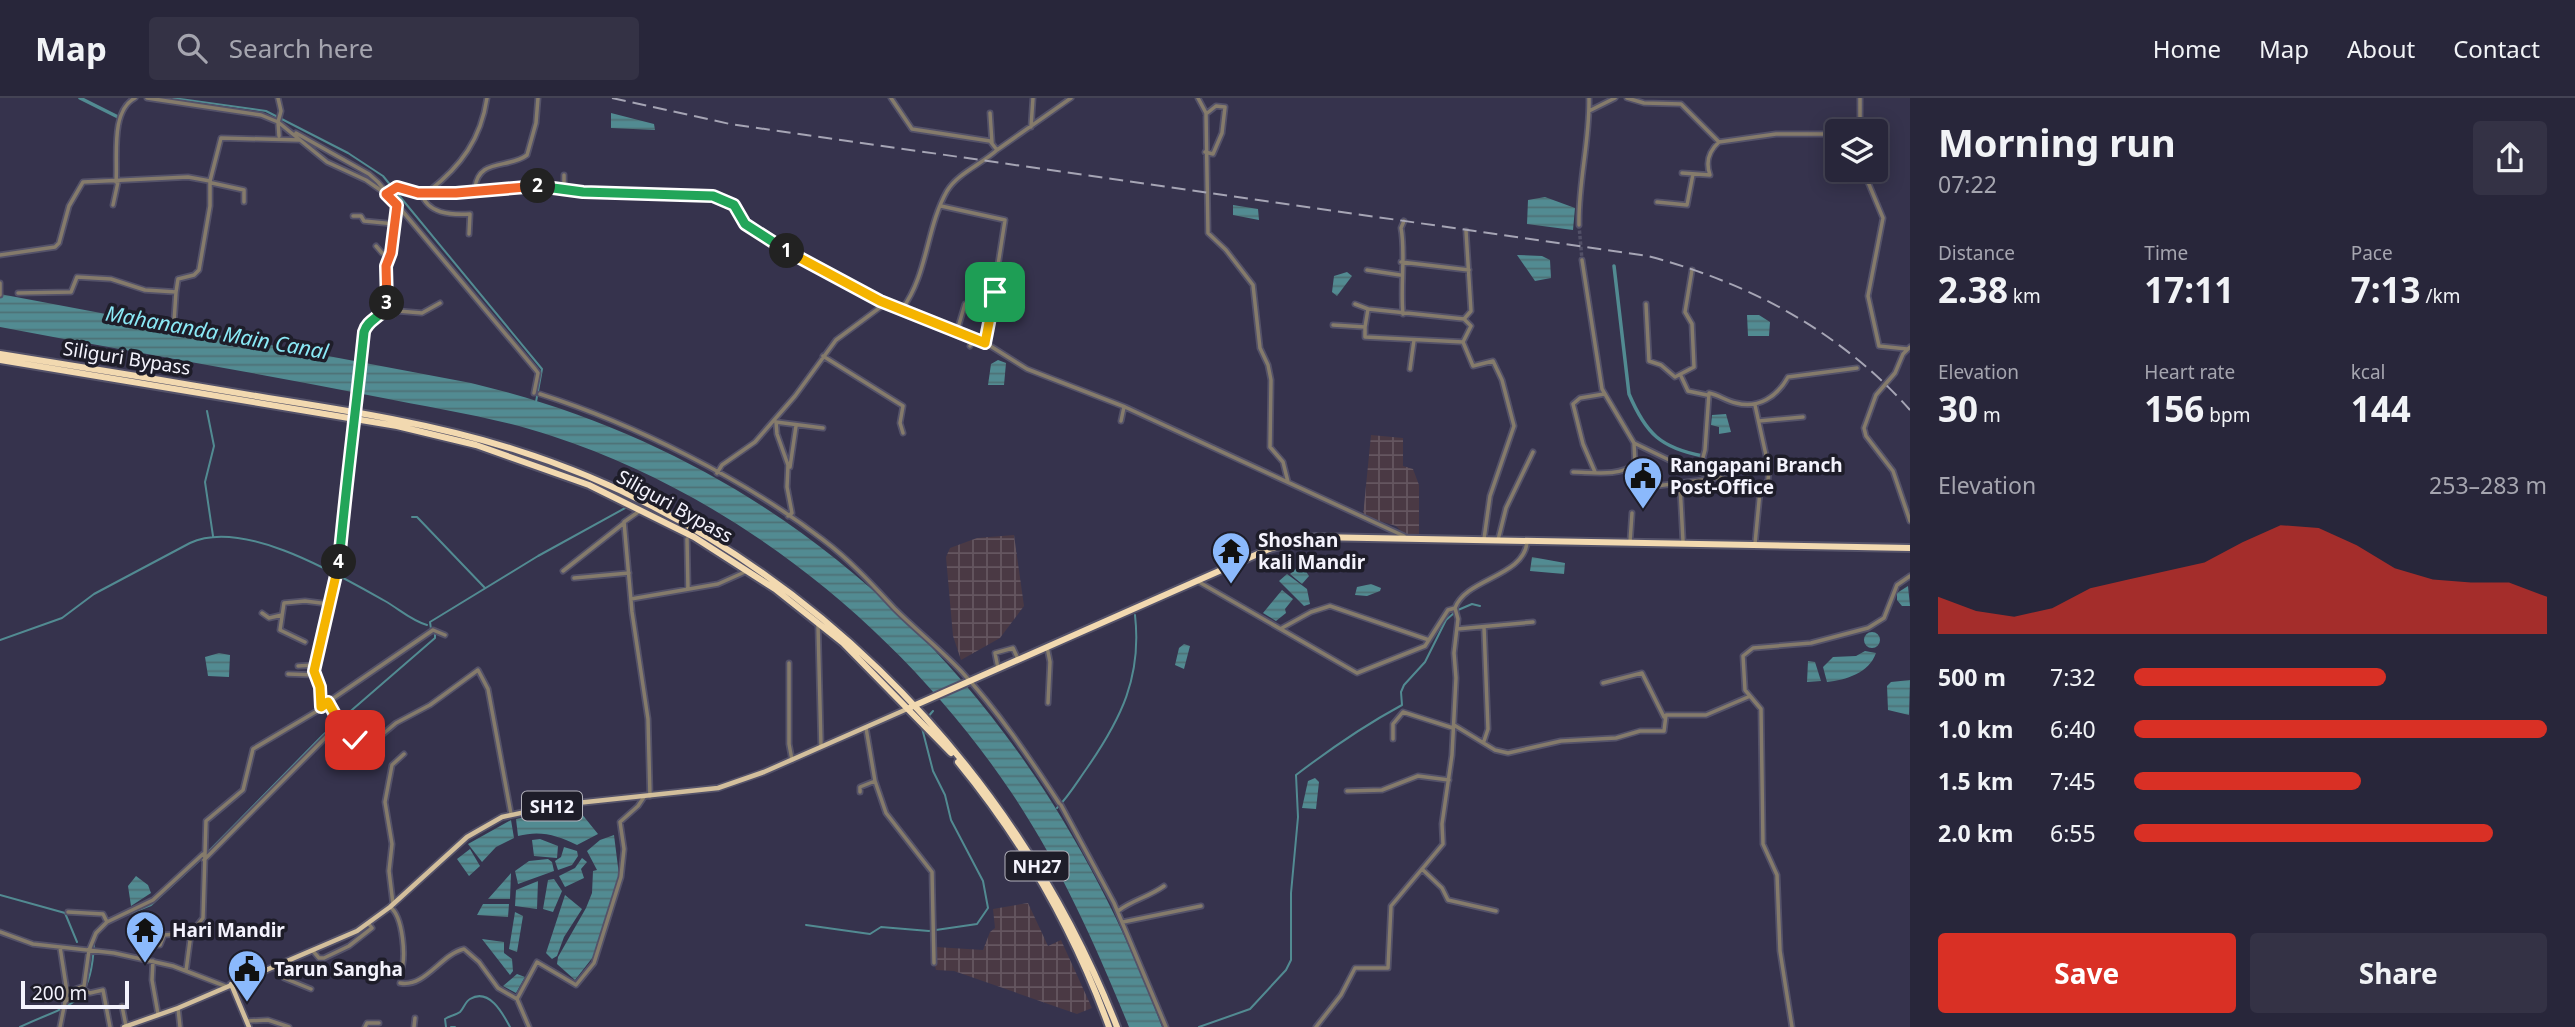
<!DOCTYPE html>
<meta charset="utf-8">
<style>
body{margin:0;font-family:"Noto Sans",sans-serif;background:#343245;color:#f1f3f6;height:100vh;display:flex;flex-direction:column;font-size:26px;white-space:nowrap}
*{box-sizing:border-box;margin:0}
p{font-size:23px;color:#a5a5af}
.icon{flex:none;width:38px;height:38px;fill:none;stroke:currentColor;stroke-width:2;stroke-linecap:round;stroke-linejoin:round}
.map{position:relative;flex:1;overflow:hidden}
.sheet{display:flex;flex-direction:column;background:#28263a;width:665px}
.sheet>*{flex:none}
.buttons{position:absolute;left:1825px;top:21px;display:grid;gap:14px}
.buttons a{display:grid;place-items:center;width:63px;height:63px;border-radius:7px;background:#28263a;box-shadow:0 4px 18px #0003,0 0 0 2px #444354;font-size:35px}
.scale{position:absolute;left:21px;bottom:18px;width:108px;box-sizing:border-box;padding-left:7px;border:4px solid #f4f3fd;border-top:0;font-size:19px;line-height:24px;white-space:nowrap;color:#f4f3fd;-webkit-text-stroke:5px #1e1d29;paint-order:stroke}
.pin{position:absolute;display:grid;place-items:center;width:60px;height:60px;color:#fff;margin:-30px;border-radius:14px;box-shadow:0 4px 10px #0006}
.km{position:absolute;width:35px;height:35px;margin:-18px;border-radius:50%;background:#222;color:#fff;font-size:19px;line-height:35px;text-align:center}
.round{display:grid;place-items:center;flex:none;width:74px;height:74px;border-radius:7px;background:#343245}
.summary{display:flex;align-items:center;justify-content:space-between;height:119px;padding:0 28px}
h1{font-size:38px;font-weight:700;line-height:52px}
.figures{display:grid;grid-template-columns:repeat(3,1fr);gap:10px;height:119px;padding:7px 28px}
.figures div{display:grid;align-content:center}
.figures b{font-size:35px;font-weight:700}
.figures small{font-size:19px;font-weight:400}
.figures p{font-size:19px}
.chart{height:196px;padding:14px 28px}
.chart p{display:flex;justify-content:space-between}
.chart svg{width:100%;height:126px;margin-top:7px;fill:#d93025;opacity:.7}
.primary-button{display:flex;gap:14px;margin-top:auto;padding:14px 28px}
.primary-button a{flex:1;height:80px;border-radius:7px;background:#d93025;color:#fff;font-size:28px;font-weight:700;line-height:80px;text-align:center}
.primary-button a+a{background:#343245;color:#f1f3f6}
ul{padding:0 28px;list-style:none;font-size:23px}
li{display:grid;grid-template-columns:112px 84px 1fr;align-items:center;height:52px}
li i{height:18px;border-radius:9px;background:#d93025}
header{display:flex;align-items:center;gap:42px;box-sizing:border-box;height:98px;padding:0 35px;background:#28263a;border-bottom:2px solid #444354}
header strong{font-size:33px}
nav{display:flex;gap:38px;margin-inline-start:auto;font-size:24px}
.search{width:490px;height:63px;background:#343245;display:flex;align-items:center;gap:18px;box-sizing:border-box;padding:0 24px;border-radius:7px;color:#a5a5af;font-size:26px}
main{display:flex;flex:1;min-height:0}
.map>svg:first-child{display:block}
.industrial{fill:url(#industrial-grid)}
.water{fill:url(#water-rules)}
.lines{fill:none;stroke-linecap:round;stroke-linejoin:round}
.stream{stroke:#528b92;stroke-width:2}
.canal{stroke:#528b92;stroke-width:3.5}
.minor-tunnel{stroke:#525067;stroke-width:3.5;stroke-dasharray:3.5 2;stroke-linecap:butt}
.minor-casing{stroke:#545269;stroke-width:7}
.major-casing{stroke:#545269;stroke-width:8}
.highway-casing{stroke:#545269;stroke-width:10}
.minor{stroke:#857b6b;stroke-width:3.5}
.major{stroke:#d3bf9c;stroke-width:4.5}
.highway{stroke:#f2d9b0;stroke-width:6}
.rail{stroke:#a6a5b5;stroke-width:2;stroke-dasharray:14 7;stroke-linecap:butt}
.split-1-casing{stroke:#fff;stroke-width:14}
.split-2-casing{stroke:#fff;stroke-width:14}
.split-3-casing{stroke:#fff;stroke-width:14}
.split-4-casing{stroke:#fff;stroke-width:14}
.split-5-casing{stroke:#fff;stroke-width:14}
.split-1{stroke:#f5b400;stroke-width:9}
.split-2{stroke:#22a559;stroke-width:9}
.split-3{stroke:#f0652b;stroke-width:9}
.split-4{stroke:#22a559;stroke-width:9}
.split-5{stroke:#f5b400;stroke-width:9}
.labels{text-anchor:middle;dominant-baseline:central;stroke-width:7;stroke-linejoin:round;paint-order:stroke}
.shield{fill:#1e1d29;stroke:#b4b3bd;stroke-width:2}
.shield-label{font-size:18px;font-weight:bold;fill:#f4f3fd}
.street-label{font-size:19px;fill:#f4f3fd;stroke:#1e1d29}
.poi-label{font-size:19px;font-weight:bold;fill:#f4f3fd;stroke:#1e1d29;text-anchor:start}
.water-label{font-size:21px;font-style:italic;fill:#8be9f6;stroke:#1e1d29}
</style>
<header>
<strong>Map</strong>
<div class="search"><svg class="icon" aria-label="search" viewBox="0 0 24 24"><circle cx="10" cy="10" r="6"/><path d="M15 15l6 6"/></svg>Search here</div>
<nav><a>Home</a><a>Map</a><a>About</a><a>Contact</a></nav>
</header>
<main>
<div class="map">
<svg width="1910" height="929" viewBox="0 0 1910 929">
<defs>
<pattern id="industrial-grid" width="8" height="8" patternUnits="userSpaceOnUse" patternTransform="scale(1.75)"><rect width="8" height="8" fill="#4a3944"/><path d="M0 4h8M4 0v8" fill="none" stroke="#655660"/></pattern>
<pattern id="water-rules" width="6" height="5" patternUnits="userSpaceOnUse" patternTransform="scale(1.75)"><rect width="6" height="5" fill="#528b92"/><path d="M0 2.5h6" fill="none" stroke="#4e7176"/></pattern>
</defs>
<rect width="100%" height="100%" fill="#36334d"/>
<path class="industrial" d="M1371,337L1403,340V368L1413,371L1419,387V437L1404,436L1396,428L1363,418Z
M1014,437L1024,508L1000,540L961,562L953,538L946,459L950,450L977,440Z
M1028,805L1048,848L1061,842L1092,910L1077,916L954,873L936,872L932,857L936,849L983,852L990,834L995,830L993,811Z"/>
<path class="water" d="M611,15L654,26L655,32L611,30Z
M1545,99L1575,110L1573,132L1527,126L1528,102Z
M1233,107L1258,111L1259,122L1233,117Z
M1517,157L1542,158L1550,162L1551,180L1535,183Z
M1347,174L1352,178L1337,198L1332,194L1334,178Z
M0,196L471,285C811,366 1043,607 1162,929H1129C1096,848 1060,767 1011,694C902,532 738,399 552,338C495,319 437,311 378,299C252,274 126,253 0,229Z
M1747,217H1759L1770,224L1769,238H1748Z
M998,262L1006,265L1004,287H988L991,266Z
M1726,316L1731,334L1719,336V329L1711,327L1712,317Z
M1532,459L1565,465L1564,476L1530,473Z
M1301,466L1309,478L1302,486L1290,476Z
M1287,476L1307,491L1310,506L1304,508L1279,483Z
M1371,486L1381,490L1380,493L1367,498L1355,497L1357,489Z
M1908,488L1910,508H1902L1897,502V495Z
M1282,492L1293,501L1285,511L1286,515L1276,523L1263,515Z
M1864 542a8 8 0 1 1 16 0a8 8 0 1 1-16 0Z
M1184,546L1190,548L1184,571L1175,567L1179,550Z
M1865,553L1876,555C1869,575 1846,582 1827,584L1823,569L1833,559L1856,558Z
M219,555L230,557L229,579L208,578L205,559Z
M1808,563L1815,564L1821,583L1807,584Z
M1910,582L1909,617L1888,612L1887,588L1891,584Z
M1315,680L1319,684L1316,711L1302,710L1308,683Z
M567,712L581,715L598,736L577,747C557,737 540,732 518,738L516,721Z
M511,722L514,740L496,749L482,764L468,746Z
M614,737L619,777L593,859L575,882L557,866L558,859L586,810L592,795L593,773L597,772L587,753L600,742Z
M540,741L558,748L557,760L534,758L532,742Z
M564,749L577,753L578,758L572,767L558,772L555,763L561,759Z
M470,751L480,768L469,778L457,761Z
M582,760L587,764L581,771L584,780L565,789L559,778L575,770Z
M548,761L552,764L554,773L518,786L515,773L529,763Z
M511,775L510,801H488Z
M136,778L148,787L151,795L131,808L128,788Z
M554,781L562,793L553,814L543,811L548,782Z
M538,783L537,811L515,808L516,792Z
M565,797L582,811L564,839L557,858L552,861L546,855Z
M483,806H509L508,819L477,817Z
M515,814L523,818L517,854L509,851Z
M482,841L504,844V855L512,861L513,873L510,877Z
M517,876L525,879L516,895L503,888Z"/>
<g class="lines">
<path class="stream" d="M173,0L266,13L348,55L383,78L542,271L536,304
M207,313L214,348L205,384L213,438
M631,405L638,391
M412,419H417L485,490
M1458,512L1472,506L1480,508
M431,531L430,524L538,458L627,409
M0,542L62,520L94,496L190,445C243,420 337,476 385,503C399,511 412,523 427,527
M927,620L933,613
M1057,710C1069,698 1077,684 1087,670C1121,621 1142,579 1135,517
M207,755L323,637L435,540V535
M0,797L65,815L77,844
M121,819L151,807L201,761
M806,827L870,836L881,829L929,833L977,826L988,810L983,783L951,722L945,697L933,673L921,626
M20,929C70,905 91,911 94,846
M446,929L445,921C449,918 456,917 460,914C464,910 465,904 470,901C490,889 504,918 510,929
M451,929H455
M1199,929L1250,911L1286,872L1291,862V795L1298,719L1296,677C1330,651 1365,627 1402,607L1401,594L1404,587L1425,564L1446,522L1454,515"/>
<path class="canal" d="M80,0L118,19
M1614,168L1629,296C1646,336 1661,350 1703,358"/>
<path class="minor-tunnel" d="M1579,127L1582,162"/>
<g class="minor-casing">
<path id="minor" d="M147,0L261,17L278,24L279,38
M278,0L281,13L278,24L327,64L366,82L386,96L397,89L418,95L541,88L583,94L705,96L735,107L745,126L758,136L880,203L984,244L1027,271L1125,309L1404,438
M891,0L912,31L990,43L997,52C982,66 958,75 947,93C926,130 928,176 902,211
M1198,0L1206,15L1208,135L1226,152L1253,187L1260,250L1268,267L1271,282L1270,349L1283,364L1288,384
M1627,0L1644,5L1681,6L1719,44
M1860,0V33
M1589,13L1615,0
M990,15L992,45
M1031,29L1033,0
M296,35L369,76L378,84L535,271L538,275L534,295
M997,52L1071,0
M1205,54L1213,56L1222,35L1225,9L1216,8L1206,16
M1863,72L1883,120L1868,198L1879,248L1907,251
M1682,75L1710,77C1705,63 1709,53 1719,44L1776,36H1838
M116,84C118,60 110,13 135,0
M212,85L244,92V104
M475,90C478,60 509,71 527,57L536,25L538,0
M564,91V77
M429,93C461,68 481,41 487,0
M421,95C428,116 450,117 470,116L469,136
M1657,104L1687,107L1693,76
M113,107L118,84
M941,108L1005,122L986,244
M353,118H361L364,123L395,126
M1579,127C1578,84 1590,43 1589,0
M1466,133L1471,213L1464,221L1471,228L1463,244L1473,268L1493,263L1502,282L1514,328L1490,398L1484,441
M376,148L382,155H391
M0,157L55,149L59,145L69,108L83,84L188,79L210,83L221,40L300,42
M1582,162L1602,291L1634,345L1688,371L1756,389L1760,393L1755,446
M1401,164L1469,172
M1367,172L1400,177
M0,185V197
M18,195L71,194L77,179L111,181L145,192L176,194L178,181L194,177L199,172L210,108V83
M1355,206L1368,211
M1646,206L1649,263L1661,267L1675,279L1694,269L1692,226L1685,214L1692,172
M1403,216C1400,188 1406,155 1401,130L1404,123
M381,218L393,217L398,213L422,215L440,205
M174,224L176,194
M1333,227L1365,229L1368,211L1464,221
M1365,229V239L1463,244
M957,233L965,206
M970,248L974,240
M1910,249L1903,256L1895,275L1876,297L1864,330L1866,338L1893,373L1910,423
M823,258L903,308L900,325L903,335
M1410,271L1414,242
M1681,278L1688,293L1707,297
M540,296C634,326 744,381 822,441C850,462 872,486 895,511C916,532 940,551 961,573C998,613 1029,659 1059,705
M1755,307L1769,371L1768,382L1760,393
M356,313L355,297L364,234L368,226L381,218L386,210V168L391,155L397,107
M1121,323L1124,309
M1759,323L1803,319
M776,324L777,336L788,367L787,389L792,415L788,418
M776,324L823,330
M790,369L796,328
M1573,374C1591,374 1620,379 1635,366L1634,345
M1595,374L1583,346L1573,306L1580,300L1604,296
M1699,374L1705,352L1709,295C1719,297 1726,303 1736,305C1758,311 1777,299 1788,279L1857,270
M717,375L722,367L755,344L795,298L836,242L886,205
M1680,387L1683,443
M1641,390L1718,380
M641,412L624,424L632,514L648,621L650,698
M687,441L688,491
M1498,442L1506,410L1533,354
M1630,444L1632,415
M563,473L624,425
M574,480L629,475
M1199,484L1357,575L1425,548L1448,512L1455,510C1466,480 1524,479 1527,444
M631,501L718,486L747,473
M262,515L269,520L282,517
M818,527L821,648
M1484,529L1488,631L1484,643
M1282,530L1311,514L1330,508L1429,542
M1457,531L1533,524
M305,544L280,532L284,505L305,503L329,506
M1047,549L1050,564L1048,605
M789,565V646L792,662
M298,568L314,567
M998,570L995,555L1013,550L1018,561
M288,576L316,577
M1603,585L1642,575L1664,619
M328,604L356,645L377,641L396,625L430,607L478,572L488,591L511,716
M322,608L433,532L445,537
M1454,627L1495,652L1508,655L1561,643L1616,640L1640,633H1664L1666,617H1706L1748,599
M866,630L875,683L886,715L932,774L934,865
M1393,641V626L1403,614L1453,630
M1347,693L1382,692L1418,678L1449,682
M860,694V689L875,683
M1061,707L1114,805L1166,929
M204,762L338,627L341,628
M1422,771L1442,790L1448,802L1496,813
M393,806L389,773L392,746L385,704L392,667L404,656
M1118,813C1132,802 1149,799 1164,788
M68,814L103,816L107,824
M1123,824L1201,808
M0,834L33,846L114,855L173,868L225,888
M313,853L319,860H324L349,848L372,830L368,825
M143,861L146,847H160L164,837L191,835
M153,863L152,882L158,916
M275,869L284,880L311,891
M186,873L191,835L203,820L206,723L243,692L253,651L317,613L322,605L314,564L339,464L343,403L356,321
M389,878L400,876C407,861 403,818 390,809
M400,885C425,890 441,856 464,851L479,864L498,890L517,901L529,929
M82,891L90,895L103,892L110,929
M67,894L84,888L89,852L96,835L107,824L153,802L203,756
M517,901L537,864L576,887L594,865L621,779L624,751L620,724L638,708L644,699
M65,904L83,889
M122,908L126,928
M178,910L180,929
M247,923L268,922L289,929
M60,929L67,894L60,849
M365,929L367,925H379
M414,929L415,920
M1316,929L1341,897L1355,870H1388L1391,808L1443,746L1442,726L1452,657L1456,580L1454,555L1458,521L1455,510
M1792,929L1780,853L1777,777L1763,746L1761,611L1745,592L1743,558L1753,550L1811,545L1868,530L1884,520L1897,487L1910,478"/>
</g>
<g class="major-casing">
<path id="major" d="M231,886L249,929
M124,929L178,910L357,833L390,809L467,739L502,719L558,707L718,690L764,674L907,611"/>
</g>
<g class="highway-casing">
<path id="highway" d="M0,256C89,270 179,285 268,300C351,313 433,326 513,351C789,437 1013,662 1117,929
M0,262L397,328L476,347L589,387L694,439L775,491L843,545L951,655
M911,609L1269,451L1315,439L1910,450
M958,664C1023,743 1074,833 1109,929"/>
</g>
<use href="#minor" class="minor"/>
<use href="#major" class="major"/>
<use href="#highway" class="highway"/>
<path class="rail" d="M612,0L730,26L1648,158C1749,185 1840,233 1910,312"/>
</g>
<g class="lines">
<g class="split-1-casing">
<path id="split-1" d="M787,153L880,203L985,245L995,194"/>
</g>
<g class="split-2-casing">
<path id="split-2" d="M538,88L583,94L713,98L734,107L745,126L787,153"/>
</g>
<g class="split-3-casing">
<path id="split-3" d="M387,205L386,168L391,155L397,107L386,96L397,89L418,95H456L538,88"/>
</g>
<g class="split-4-casing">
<path id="split-4" d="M339,464C346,387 356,311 364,234C368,220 383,220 387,205"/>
</g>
<g class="split-5-casing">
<path id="split-5" d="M339,464L314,573L320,589L321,609L328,604L342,629L355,642"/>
</g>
<use href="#split-1" class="split-1"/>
<use href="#split-2" class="split-2"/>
<use href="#split-3" class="split-3"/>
<use href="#split-4" class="split-4"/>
<use href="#split-5" class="split-5"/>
</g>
<defs>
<g id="civic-pin" transform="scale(2.0125)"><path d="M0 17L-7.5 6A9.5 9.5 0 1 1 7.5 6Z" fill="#8bb9fc" stroke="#1e1d29"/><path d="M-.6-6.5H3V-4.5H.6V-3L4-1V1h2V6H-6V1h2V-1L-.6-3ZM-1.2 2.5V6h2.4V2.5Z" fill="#111"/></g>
<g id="temple-pin" transform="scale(2.0125)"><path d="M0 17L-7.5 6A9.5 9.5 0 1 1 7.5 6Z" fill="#8bb9fc" stroke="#1e1d29"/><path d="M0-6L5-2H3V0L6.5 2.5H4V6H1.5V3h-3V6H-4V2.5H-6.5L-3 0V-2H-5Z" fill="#111"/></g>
</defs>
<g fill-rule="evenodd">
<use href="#civic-pin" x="1643" y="378"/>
<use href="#temple-pin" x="1231" y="453"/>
<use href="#temple-pin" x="145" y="832"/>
<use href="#civic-pin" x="247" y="871"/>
</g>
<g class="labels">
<g class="shield">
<rect x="522" y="693.5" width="60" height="29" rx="5"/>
<rect x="1005.5" y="753.5" width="63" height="29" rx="5"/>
</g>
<g class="shield-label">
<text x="552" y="708">SH12</text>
<text x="1037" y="768">NH27</text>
</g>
<g class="street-label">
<text transform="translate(127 260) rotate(9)">Siliguri Bypass</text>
<text transform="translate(675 408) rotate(29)">Siliguri Bypass</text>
</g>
<g class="poi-label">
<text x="1670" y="367">Rangapani Branch<tspan x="1670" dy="22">Post-Office</tspan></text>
<text x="1258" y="442">Shoshan<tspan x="1258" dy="22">kali Mandir</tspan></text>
<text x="172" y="832">Hari Mandir</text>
<text x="274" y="871">Tarun Sangha</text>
</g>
<g class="water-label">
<text transform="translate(217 234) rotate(10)">Mahananda Main Canal</text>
</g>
</g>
</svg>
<div class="buttons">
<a><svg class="icon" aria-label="layers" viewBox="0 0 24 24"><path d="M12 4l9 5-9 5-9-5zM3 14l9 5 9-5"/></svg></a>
</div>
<div class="scale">200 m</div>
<div class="pin" style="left:995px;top:194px;background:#1e9e55"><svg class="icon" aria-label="arrive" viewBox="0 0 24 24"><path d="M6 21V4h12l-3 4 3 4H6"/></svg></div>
<div class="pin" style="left:355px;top:642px;background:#d93025"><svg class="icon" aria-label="check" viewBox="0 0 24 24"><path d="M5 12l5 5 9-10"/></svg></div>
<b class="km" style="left:787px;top:153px">1</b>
<b class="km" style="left:538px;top:88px">2</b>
<b class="km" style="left:387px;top:205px">3</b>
<b class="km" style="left:339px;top:464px">4</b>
</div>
<section class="sheet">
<div class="summary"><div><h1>Morning run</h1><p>07:22</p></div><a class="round"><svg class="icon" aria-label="share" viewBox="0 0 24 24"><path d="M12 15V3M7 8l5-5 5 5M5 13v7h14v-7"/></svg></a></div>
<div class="figures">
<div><p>Distance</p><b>2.38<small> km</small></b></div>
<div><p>Time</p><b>17:11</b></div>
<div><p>Pace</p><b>7:13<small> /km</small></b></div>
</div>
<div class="figures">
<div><p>Elevation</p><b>30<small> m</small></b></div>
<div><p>Heart rate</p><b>156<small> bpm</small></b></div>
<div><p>kcal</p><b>144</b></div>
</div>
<div class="chart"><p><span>Elevation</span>253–283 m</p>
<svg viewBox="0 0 160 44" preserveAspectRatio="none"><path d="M0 44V31L10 36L20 38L30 35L40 28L50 25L60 22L70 19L80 12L90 6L100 7L110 13L120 21L130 25L140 26L150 26L160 31V44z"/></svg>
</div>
<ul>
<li><b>500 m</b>7:32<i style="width:61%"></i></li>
<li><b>1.0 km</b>6:40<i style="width:100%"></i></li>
<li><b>1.5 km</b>7:45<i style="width:55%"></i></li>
<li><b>2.0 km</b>6:55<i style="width:87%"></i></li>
</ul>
<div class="primary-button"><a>Save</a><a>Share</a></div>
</section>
</main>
